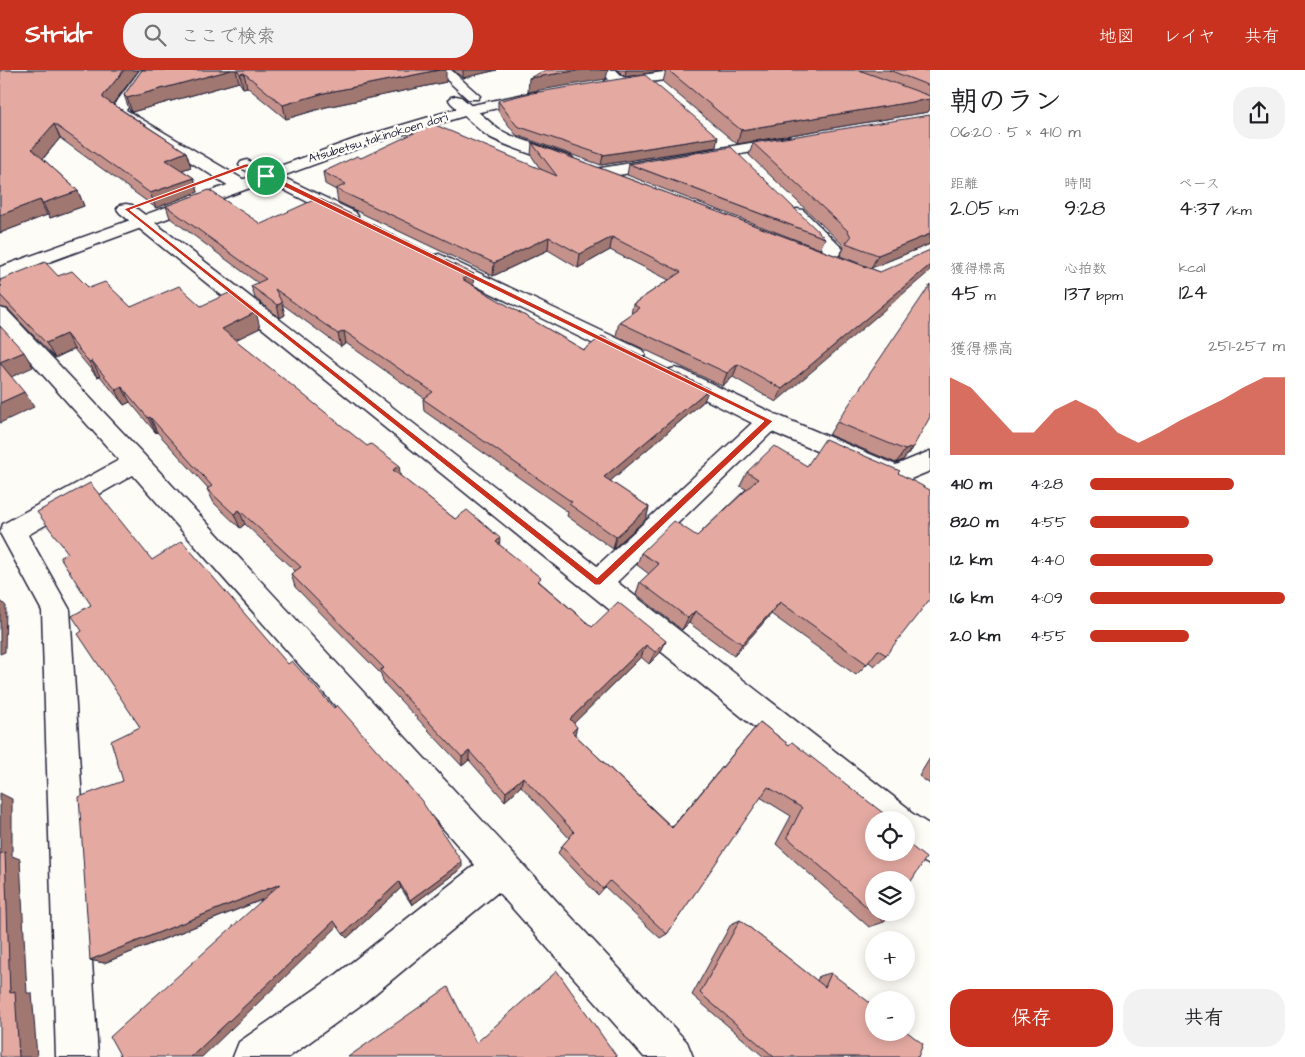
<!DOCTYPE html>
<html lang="ja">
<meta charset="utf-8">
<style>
body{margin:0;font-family:"Architects Daughter","Klee One",sans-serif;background:#f2f2f2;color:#202124;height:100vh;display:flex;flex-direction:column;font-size:19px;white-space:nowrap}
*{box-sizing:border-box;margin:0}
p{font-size:16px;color:#757577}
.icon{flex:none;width:28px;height:28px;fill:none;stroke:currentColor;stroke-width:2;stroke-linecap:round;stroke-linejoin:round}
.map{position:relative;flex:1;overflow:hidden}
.drawer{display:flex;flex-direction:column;background:#fff;width:375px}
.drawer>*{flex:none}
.buttons{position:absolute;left:865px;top:741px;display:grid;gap:10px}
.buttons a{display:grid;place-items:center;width:50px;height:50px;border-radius:50%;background:#fff;box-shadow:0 2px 12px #0003;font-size:25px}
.pin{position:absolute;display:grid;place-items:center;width:42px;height:42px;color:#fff;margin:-21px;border:2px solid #fff;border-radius:50%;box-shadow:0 1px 5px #0007}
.round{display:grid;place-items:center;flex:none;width:52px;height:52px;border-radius:20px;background:#f2f2f2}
.overview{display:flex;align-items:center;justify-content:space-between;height:85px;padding:0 20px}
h1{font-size:28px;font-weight:600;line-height:38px}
.stats{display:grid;grid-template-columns:repeat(3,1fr);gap:8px;height:85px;padding:5px 20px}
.stats div{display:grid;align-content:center}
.stats b{font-size:21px;font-weight:600}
.stats small{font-size:14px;font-weight:400}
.stats p{font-size:14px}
.chart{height:140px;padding:10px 20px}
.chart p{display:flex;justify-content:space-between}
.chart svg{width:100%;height:90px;margin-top:5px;fill:#c8321e;opacity:.7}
.action{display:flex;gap:10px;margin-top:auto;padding:10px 20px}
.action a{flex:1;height:58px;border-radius:20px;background:#c8321e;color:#fff;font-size:20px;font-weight:600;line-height:58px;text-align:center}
.action a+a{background:#f2f2f2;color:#202124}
ul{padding:0 20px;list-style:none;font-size:16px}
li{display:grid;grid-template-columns:80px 60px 1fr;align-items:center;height:38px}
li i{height:12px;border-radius:6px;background:#c8321e}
header{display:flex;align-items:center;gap:30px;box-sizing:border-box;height:70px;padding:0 25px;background:#c8321e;color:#fff}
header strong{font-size:24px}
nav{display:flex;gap:28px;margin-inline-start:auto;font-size:18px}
.search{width:350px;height:45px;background:#f2f2f2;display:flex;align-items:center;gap:12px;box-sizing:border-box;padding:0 18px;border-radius:20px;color:#757577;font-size:19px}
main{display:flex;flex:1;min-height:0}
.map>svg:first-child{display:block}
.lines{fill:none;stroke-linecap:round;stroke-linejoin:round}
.minor-casing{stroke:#22223b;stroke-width:3}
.major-casing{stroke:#22223b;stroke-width:3}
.minor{fill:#fdfcf7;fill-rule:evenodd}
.major{fill:#fdfcf7;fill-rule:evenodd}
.wall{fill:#c4928b;stroke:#22223b}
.shaded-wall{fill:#a07771;stroke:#22223b}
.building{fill:#e4aaa2;stroke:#22223b}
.route{fill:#c8321e;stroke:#fff;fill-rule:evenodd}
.labels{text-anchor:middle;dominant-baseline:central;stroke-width:5;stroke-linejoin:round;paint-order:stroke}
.far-street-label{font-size:12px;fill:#22223b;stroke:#fdfcf7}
</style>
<header>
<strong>Stridr</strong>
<div class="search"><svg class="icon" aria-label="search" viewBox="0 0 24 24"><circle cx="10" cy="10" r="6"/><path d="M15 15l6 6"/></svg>ここで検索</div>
<nav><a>地図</a><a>レイヤ</a><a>共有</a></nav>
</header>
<main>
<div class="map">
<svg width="930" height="987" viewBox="0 0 930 987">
<rect width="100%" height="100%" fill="#fdfcf7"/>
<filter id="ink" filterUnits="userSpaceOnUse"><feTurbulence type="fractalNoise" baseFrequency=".02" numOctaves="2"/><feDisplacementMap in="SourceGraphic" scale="10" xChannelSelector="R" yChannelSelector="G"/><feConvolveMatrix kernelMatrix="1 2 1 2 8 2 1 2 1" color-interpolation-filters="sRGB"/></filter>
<g filter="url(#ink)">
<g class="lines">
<g class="minor-casing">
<path id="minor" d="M140,0H154L126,40L246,111L249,115L246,119H234L113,44L110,41Z
M436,0H451L480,26L478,29H468Z
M601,0H616L628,12L626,15C615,18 607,8 601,0Z
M456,26L461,27L498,59L512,66L572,87L574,90L572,93C560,96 496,73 485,64C473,55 462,43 451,33L449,30L451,27Z
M787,67L793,69L795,72L793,75L601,108L595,107L593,103L595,99Z
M247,90L355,142L358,146L355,150L349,151L343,150L241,98L239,95L241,92Z
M126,134L132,135L597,496L752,353L667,310L664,305L667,300L675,298L683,300L777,345L896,395L930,381V401L896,415L772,362L617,512L908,738L910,742L930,755V795L918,789L906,780V750H874V754L120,143L117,139L120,135Z
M797,139L803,140L843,179C837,189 829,195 817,192L814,188L823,179L788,144L791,140Z
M439,184L642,280L645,285L642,290L634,292L626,290L432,194L429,190L432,186Z
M0,238L7,240L145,386L687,972L693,987H644L498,822L365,932L289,987H233L239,972L337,904L475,795L133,405L28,465L70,540L98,987H56L42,541L0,463L3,454L119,390L0,257Z"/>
</g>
<g class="major-casing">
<path id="major" d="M679,0H718L711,4L611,17L606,16L604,13L606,10L611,9Z
M534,22L539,23L541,26L539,29L471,44L367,75L0,210V197L355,69L463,37Z"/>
</g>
<use href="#minor" class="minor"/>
<use href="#major" class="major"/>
</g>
<path class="wall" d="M0,0H139L113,34L186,82L191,97L182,100L194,108L198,122L156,138L60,68L43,89L78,121L84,136L50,148L47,145L0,163Z
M142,0H439L446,12L326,37L286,49L247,17L243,18L239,12L132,42L129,39L124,25Z
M453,0H497L463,8Z
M618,0H930V39L928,42L737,74L663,12L666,0L625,7Z
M498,31L716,77L601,95L516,65L498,41Z
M532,73L880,202L776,332L733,307L722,316L616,266L619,252L631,244L633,234L669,210L610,180L578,198L548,180L493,206L338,132L336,120L325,114L323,102L361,88L541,100L531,85Z
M753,73L930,174L871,198L840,186L844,178L842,174L749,85Z
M629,94L825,168L820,179L627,105Z
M166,136L261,154L473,216L584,280L704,331L610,411L649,437L646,449L613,479L567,446L568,442L424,341L423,329L424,328L346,273L341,277L282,234L285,245L280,248L255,228L251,216L258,213L170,148Z
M58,206L89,218L131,237L201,236L260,258L235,270L400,406L455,449L500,475L541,513L592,557L666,571L660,583L649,594L641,587L574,653L575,665L672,757L760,652L789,675L792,672L884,852L869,857L776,774L791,746L760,727L667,864L660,868L605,817L598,825L558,783L562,776L569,768L521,716L505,731L469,690L462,696L383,612L381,604L295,517L291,504L295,501L245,454L240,458L214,433L207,419L208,418L157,362L156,363L130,332L124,335L100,306L97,307L74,279L55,288L8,239L0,237V216H1L0,210Z
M837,352L913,377L903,390L896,393L829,365Z
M807,396L898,403L886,585L874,596L869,592L856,605L771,544L734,586L689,553L682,560L636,524L640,512L649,504L637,495L641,483L697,466L746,419L740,416L747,402Z
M152,490L462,798L412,835L401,818L347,868L338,856L264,829L104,893L90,890L123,711L140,657L82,561L91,535Z
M930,688V714L919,706Z
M740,850L817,911L819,906L831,903L918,987H764L692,925L731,854Z"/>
<path class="shaded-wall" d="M124,0H139L108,40L103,28V26Z
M231,0H236L239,12L132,42L127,28Z
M439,0H446V12L326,37L286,49L283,35L324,23Z
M463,0H497L463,8Z
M581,0H608L606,9L528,22L529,8Z
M626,0H666L625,7Z
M244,3L247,17L243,18L240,4Z
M930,29V39L928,42L737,74L741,60Z
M54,54L60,68L39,93L32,79Z
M718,67L716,77L601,95L603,85Z
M186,82L191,97L171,104L166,90Z
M194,108L198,122L156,138L150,123Z
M78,121L84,136L50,148L43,133Z
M40,130L47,145L0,163V145Z
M930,164V174L871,198L878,185Z
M549,167L548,180L493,206L494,193Z
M612,167L610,180L578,198L580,184Z
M930,195V201L776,332L782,319Z
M474,204L473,216L462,209Z
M282,233L285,245L280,248L277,235Z
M256,242L260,258L227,274L222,259Z
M344,261L346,273L341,277L338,264Z
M66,264L74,279L55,288L46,273Z
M24,282L33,297L9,308L0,294V292Z
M92,291L100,306L97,307L89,292Z
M738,294L733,307L722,316L727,303Z
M122,317L130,332L124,335L116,320Z
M709,319L704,331L601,419L604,407Z
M24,322L34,337L0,353V333Z
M150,347L157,362L156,363L148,348Z
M913,377L903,390L896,393L905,380Z
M399,395L401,410L393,400Z
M649,437L646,449L613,479L616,467Z
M239,440L245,454L240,458L234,444Z
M500,468L499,482L496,472Z
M0,530L6,536L5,582L0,584Z
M780,532L771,544L734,586L742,574Z
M695,541L689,553L682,560L688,548Z
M666,571L660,583L649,594L655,582Z
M646,575L641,587L567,660L570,649Z
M577,657L574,667L572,662Z
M469,681V690L462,696V687Z
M523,707L521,716L505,731L506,722Z
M0,723L12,729V786L20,789L27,923H32L37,987H19L10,923L0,787Z
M462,792V798L412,835L410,830Z
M399,812L401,818L347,868L343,864Z
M280,814L286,820L104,893L90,890Z
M334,851L339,855L202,987H191Z"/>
<path class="building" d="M0,0H124L103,26V28L186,82L166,90L194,108L150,123L54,54L32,79L78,121L43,133L40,130L0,145Z
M142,0H231L127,28L124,25Z
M237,0H439L324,23L283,35L244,3L240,4Z
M546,0H581L529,8Z
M668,0H859L930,26V29L741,60Z
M889,0H930V16Z
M645,5L718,67L603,85L517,56L498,31L526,24Z
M930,45V164L878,185L846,173L851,167L848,161L753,73Z
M433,54L557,106L532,73L880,202L930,180V195L782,319L738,294L727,303L619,252L639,238L633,234L681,202L612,167L580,184L549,167L494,193L336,119L346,114L323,102L357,86L361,88Z
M731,77L825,168L629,94Z
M209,120L261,154L318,128L474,204L462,209L584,280L602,266L709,319L604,407L649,437L616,467L569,434L572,432L423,329L433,322L344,261L338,264L275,219L282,233L277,235L251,216L266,209L166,136Z
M45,192L58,206L72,201L89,218L105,212L131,237L179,216L201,236L231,222L256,242L222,259L367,376L371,374L399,395L393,400L455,449L467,440L500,468L496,472L541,508L538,511L592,557L618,532L666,571L655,582L646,575L570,649L577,657L572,662L672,758L760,652L789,675L792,672L892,750H874V782H906V772L926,788L906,819V810H874V842H891L884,852L787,767L802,738L768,717L667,864L610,811L603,819L562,776L574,762L523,707L506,722L469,681L462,687L380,600L384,598L291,504L301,497L239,440L234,444L207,419L212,416L150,347L148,348L122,317L116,320L92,291L89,292L66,264L46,273L0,225V216H2L0,214V210Z
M930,215V347L913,377L905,380L837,352Z
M0,256L24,282L0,292Z
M0,293L24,322L0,333Z
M825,369L900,401L898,403L930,420V529L886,585L878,580L867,594L780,532L742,574L695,541L688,548L640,512L659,494L641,483L674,451L697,466L758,409L747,402L774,376L807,396Z
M90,413L152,490L182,471L288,594L292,591L334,638L337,635L421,730L462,792L410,830L399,812L343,864L334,851L191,987H121L110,967L280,814L90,890L79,727L123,711L111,671L140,657L78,564L82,561L72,546L91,535L60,487L68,483L37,442Z
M5,782L10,923L15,921L19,987H0V784Z
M740,850L825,917L831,903L874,936V962H906V961L923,974L918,987H774L700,923Z
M557,901L617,987H348L448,917L476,973Z"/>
</g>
<path class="route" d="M245,94H249L773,351L600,515H595L124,139ZM247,97L264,107L764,351L597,508L130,140Z"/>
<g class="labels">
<g class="far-street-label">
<text transform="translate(378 68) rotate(-17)">Atsubetsu takinokoen dori</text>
</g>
</g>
</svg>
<div class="buttons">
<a><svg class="icon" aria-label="locate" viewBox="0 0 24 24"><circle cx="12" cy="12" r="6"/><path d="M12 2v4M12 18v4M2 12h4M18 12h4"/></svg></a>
<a><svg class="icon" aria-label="layers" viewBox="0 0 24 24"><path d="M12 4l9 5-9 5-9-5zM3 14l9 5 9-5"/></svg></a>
<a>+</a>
<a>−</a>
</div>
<div class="pin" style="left:266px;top:106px;background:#1e9e55"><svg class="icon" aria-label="arrive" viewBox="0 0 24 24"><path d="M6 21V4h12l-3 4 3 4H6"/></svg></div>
</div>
<section class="drawer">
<div class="overview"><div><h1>朝のラン</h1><p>06:20 · 5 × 410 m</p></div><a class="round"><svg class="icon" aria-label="share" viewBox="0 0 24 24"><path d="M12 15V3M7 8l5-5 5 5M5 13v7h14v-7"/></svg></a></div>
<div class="stats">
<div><p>距離</p><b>2.05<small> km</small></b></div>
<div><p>時間</p><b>9:28</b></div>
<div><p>ペース</p><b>4:37<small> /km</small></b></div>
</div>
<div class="stats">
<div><p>獲得標高</p><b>45<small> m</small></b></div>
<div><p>心拍数</p><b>137<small> bpm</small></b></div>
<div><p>kcal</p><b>124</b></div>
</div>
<div class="chart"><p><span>獲得標高</span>251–257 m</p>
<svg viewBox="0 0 160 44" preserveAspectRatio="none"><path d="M0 44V6L10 11L20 22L30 33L40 33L50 22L60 17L70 22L80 33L90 38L100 33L110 27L120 22L130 17L140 11L150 6L160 6V44z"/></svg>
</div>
<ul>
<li><b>410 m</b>4:28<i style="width:74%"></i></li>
<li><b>820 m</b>4:55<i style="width:51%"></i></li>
<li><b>1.2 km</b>4:40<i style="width:63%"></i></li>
<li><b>1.6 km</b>4:09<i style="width:100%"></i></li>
<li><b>2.0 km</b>4:55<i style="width:51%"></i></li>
</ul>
<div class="action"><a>保存</a><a>共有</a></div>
</section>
</main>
